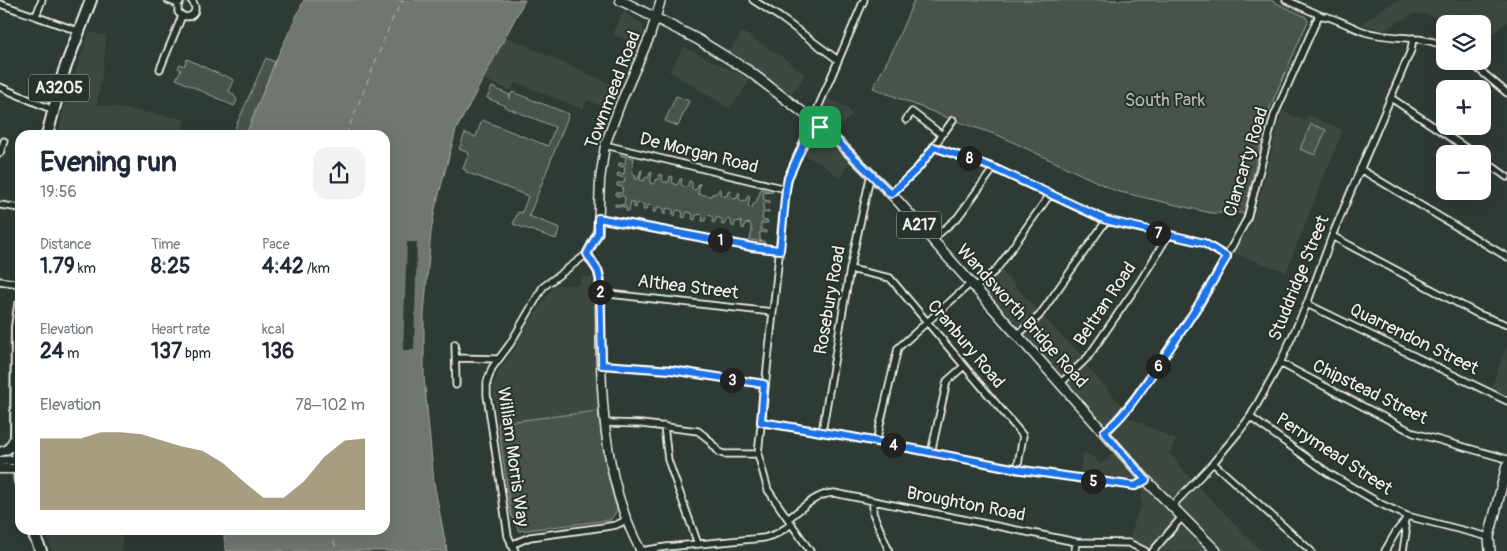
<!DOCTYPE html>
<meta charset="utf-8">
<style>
body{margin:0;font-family:Pangolin,sans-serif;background:#f2f2f3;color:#1f2937;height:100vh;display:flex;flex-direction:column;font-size:19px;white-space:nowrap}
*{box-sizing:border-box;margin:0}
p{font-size:16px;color:#747a83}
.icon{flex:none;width:28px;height:28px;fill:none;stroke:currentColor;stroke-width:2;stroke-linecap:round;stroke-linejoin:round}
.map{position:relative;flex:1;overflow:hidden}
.details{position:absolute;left:15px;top:130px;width:375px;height:405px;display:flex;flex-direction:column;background:#fff;border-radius:15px;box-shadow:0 5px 20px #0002}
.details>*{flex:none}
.buttons{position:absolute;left:1436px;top:15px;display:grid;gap:10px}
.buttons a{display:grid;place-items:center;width:55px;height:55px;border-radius:10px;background:#fff;box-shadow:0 5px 20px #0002;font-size:25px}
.pin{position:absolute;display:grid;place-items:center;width:42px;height:42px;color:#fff;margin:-21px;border-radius:10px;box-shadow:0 2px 8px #0006}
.km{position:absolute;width:25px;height:25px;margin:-12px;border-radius:50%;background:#222;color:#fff;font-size:14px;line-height:25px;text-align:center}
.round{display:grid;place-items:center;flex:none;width:52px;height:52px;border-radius:15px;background:#f2f2f3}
.overview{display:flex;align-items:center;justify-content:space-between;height:85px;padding:0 25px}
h1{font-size:28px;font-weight:700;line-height:38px}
.figures{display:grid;grid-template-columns:repeat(3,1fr);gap:8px;height:85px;padding:5px 25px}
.figures div{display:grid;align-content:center}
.figures b{font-size:21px;font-weight:700}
.figures small{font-size:14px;font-weight:400}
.figures p{font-size:14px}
.chart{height:140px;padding:10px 25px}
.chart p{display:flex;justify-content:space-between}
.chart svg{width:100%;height:90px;margin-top:5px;fill:#84754c;opacity:.7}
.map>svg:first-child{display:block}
.built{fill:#3c4841}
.green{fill:#48524c;stroke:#9ea29a}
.water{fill:#6f7770;stroke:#a4a8a0}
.pier{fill:#2e3b34}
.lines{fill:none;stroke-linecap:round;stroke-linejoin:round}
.ferry{stroke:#b8bab2;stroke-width:1;stroke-dasharray:6 5;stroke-linecap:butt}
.street-casing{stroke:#f4f1e8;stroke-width:9}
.secondary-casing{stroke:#f4f1e8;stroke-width:11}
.primary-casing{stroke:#f4f1e8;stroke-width:12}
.highway-casing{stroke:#f4f1e8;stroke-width:14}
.street{stroke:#26332d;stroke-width:5.5}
.secondary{stroke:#26332d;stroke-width:8}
.primary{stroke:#26332d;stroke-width:9}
.highway{stroke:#26332d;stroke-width:10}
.route-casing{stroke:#fff;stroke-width:10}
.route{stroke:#1a73e8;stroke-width:6}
.labels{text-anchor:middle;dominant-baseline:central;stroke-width:4;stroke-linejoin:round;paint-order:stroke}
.shield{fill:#26332d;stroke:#b6b8b0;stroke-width:1}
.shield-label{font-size:16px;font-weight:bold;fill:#f4f1e8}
.street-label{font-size:18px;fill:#f4f1e8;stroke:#26332d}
.park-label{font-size:18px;fill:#b8b9b1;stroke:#26332d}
</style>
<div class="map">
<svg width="1507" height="551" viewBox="0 0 1507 551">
<rect width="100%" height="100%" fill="#2e3b34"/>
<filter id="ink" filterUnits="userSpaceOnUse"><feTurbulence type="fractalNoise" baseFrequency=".02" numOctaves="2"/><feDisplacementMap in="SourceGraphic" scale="10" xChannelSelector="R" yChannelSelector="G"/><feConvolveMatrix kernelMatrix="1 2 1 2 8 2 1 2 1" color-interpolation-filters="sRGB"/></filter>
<g filter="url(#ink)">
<path class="built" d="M1398,0H1507V22L1483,42L1482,24H1445V37L1437,33V17L1416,13L1396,23L1385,31L1361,24L1382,9Z
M623,12L643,24V32L638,47L613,34Z
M89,32L106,35L104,61L97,104L185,119L182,135H58L66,101Z
M742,32L781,56L805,75L790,96L765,78L728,54Z
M505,36L621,89L612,110L587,100L583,109L515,82L511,91L483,79Z
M684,47L750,79L740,96L729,108L669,71Z
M826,98L848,108V111L852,114L831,139L851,159L840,178L821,163L803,155Z
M1282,111L1305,121L1308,115L1343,130L1286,272L1233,253L1251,225L1257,207Z
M997,266L1061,336L1084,356L1085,364L1124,408L1108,426L1103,427L977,284Z
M581,276L593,277L598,411L498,423L493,387L500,369L511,355L522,334L554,285H580Z
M1507,345V398L1491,389Z
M1126,416L1176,440L1169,453L1198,486L1261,551H1223L1148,474L1111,433Z
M1116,451L1140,478L1138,481L1111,478L1109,476L1080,471L1083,453L1094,457L1100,465Z
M1148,486L1211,551H1151L1146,547L1131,541V535L1137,514L1143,505L1141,502L1142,492L1139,487Z
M45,530H123L121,551H52Z"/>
<path class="green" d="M914,0H1270L1306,17L1308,21L1271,105L1266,122L1244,215L1241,213H1211L1116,191L1000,136L953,120L873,88L893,50Z
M266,58L275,62L246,135H232Z
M187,59L223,76L224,75L234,80L229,92L233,94L237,100L234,106L176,79L181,70L178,68L180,64L184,66Z
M492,87L510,95L509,99L512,92L569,114L529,216L560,228L556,239L513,224L518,212L522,213L528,196L466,172V170L463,169L469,153L459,149L465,133L476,137L482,120L548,146L555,127L505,107L506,106L487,98Z
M676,96L689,101L678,126L665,121Z
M1311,124L1326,130L1315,155L1300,149Z
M620,155L634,158L632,173L636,175L635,179H638L641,170H642L640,180L644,181L645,178L649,177L650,172H652L650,183L654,184L655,180L659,179L660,174L663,175L662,180L664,182H669L670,176L673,177L672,182L676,185L678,184L680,179H682L681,184L684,187L688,186L689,181L692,182V189L696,190L699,183L700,184L698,194L711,196L712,194L717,193L719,189H721L720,194L722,196H727L728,191H731L730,196L734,199L737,198L738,193H740L739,199L742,201L746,200L748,195L750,196L748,206L752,208L754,203H756L761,189L773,192L763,193L764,200L770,201V203H764L763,210L769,211V213L763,212L762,220L768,221V223H761V230L766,231V233L760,232V240L765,242L750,240L752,231L750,223L745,224L744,229L742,228L741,221L735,222L734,227L732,226L731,220L727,219L724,225L721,224L723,220L717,217L714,223L712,222L713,218L711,216L708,215L706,217L705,221H702L703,216L701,214L696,215L695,220L692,219L693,214L688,212L686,213L685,218L682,217L683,212L678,210L676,211L675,216L673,215V210L669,208L666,209V214H663L664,209L659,206L656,212H653L654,207L650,205L647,206L646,210H643L644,205L639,203L637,204L636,208H634V203L631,201L629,211H626V207L615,206V204L624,205L625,198L624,196H616V193H622L623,187L617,186V183H624L625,178L617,176L618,173L624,174L625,167L619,166V163L625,164L626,157Z
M598,411L606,467L617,511L610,520L519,531L511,515L498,423Z"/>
<path class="water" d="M304,0H525L456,130L435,209L431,232L424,314V377L434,483L447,551H226L223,530H385V135H246L275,62Z"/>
<path class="pier" d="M407,242H417L414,350H403Z"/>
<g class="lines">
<path class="ferry" d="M346,135L393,18L403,0
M332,530L336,551"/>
<g class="street-casing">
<path id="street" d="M168,0L178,4
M182,0L178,4V12C188,24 202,11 191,0
M753,0L781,18L838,60
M1286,0L1322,16
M0,4L78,31
M36,16L42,0
M1322,16C1330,15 1355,29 1365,32C1392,40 1420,35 1445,46
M1469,61L1507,93
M160,69L182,16
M0,87L53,110
M1391,98L1475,154
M906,120L912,112L942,135
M605,145L786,189
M934,147L994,168L1106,221L1196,241L1204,243L1227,257
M0,153L4,141
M1482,159L1507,177
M1360,169L1507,257
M891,194L919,167L953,120
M0,205L20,208
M599,218L753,247L779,250
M1332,236L1478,314L1507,325
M932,240L958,217L994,168
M850,269L890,278L1020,432L1023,436L1017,470
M0,281L20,284
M975,288L995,271L1002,262L1051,193
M600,293L773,312
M1307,304L1507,401
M1017,335L1039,316L1106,221
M455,344L456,385
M456,358L498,359
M1280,363L1414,433L1507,459
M602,365L671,370L764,384
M1061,383L1088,357L1139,283L1168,236
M1250,417L1331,475L1381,504L1407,516L1489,537
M761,422L852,437L1022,470L1135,486L1146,480
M606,423L642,424L698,431L707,438L719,452L724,454H758
M664,426L668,460L698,544
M822,432L850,269L871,173
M1104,432L1111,427L1136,396L1200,304L1247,219L1274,116L1319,15
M876,442L898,348L971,283
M931,453L947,381L964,366
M1213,463L1311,551
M873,501V513L889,551
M1172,506L1213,463L1238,433L1250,417L1280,363L1307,304L1332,236L1411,50L1413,38
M788,519C801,509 817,493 834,493L1076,542L1129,543L1145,551
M511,545L530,537L604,527L616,525L626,520
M515,551L508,536L487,395V382L492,368L510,344L543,287L587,254
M641,551L666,547L764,538L776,534L792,524
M810,551L768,490L758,454L786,189L788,178L864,0
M1075,551L1076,542
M1153,551L1182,517
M1385,551L1396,532L1404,522
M1403,551L1406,532L1404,522L1407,516"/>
</g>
<g class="secondary-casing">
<path id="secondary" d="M0,452L8,449L15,437
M0,461L17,460
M0,469H18
M641,551C597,471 601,369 600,279L598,271L587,254L598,233L600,180L605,145L621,102L650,36L661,0"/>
</g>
<g class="primary-casing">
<path id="primary" d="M620,0L697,39L749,71L805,114L838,142L897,200L1146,480L1216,551
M1490,551L1489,537L1507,465"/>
</g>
<g class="highway-casing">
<path id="highway" d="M47,135L64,71L91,0
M20,306L17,327L16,443L20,481
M32,530L41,551"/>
</g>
<use href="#street" class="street"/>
<use href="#secondary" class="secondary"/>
<use href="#primary" class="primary"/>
<use href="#highway" class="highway"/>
</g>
</g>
<g class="lines" filter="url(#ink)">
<g class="route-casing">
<path id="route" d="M814,121L838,142L891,194L919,167L934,147L994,168L1106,220L1196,241L1204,243L1227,257C1205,296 1181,333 1155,370C1140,392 1125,416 1104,432L1146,480L1135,486L1022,470L852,437L761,422L764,384L671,370L602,365L600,279L598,271L587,254L598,233V218L752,247L780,250L786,189L788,178Z"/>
</g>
<use href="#route" class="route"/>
</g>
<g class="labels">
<g class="shield">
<rect x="29" y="74.5" width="60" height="27" rx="4"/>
<rect x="896.5" y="211.5" width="45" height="27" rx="4"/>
</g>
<g class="shield-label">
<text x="59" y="88">A3205</text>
<text x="919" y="225">A217</text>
</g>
<g class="street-label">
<text transform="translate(613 90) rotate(-69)">Townmead Road</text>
<text transform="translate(699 153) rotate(14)">De Morgan Road</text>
<text transform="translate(1246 162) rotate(-73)">Clancarty Road</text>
<text transform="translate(1299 278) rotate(-68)">Studdridge Street</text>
<text transform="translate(688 287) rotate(7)">Althea Street</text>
<text transform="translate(830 300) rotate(-80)">Rosebury Road</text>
<text transform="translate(1105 304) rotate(-56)">Beltran Road</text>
<text transform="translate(1022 316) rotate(48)">Wandsworth Bridge Road</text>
<text transform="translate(1414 339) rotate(26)">Quarrendon Street</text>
<text transform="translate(966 344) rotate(50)">Cranbury Road</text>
<text transform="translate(1370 392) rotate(26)">Chipstead Street</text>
<text transform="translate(1334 454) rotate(33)">Perrymead Street</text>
<text transform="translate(513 457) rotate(82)">William Morris Way</text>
<text transform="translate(966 504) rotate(11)">Broughton Road</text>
</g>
<g class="park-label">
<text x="1165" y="100">South Park</text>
</g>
</g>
</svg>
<div class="buttons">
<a><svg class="icon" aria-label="layers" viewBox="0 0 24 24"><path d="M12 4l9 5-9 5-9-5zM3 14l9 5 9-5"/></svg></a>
<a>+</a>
<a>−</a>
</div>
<div class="pin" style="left:820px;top:127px;background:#1e9e55"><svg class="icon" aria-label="arrive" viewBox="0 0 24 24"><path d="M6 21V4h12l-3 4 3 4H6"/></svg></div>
<b class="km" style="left:720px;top:240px">1</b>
<b class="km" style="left:600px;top:292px">2</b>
<b class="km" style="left:732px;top:380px">3</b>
<b class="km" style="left:893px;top:445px">4</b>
<b class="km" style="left:1093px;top:481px">5</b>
<b class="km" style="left:1158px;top:366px">6</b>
<b class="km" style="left:1158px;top:233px">7</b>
<b class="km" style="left:969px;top:158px">8</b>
<section class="details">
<div class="overview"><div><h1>Evening run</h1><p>19:56</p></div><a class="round"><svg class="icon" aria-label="share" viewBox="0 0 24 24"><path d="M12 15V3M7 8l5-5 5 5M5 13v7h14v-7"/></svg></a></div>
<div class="figures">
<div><p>Distance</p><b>1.79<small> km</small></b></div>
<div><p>Time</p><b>8:25</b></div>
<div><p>Pace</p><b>4:42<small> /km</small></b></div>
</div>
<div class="figures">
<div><p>Elevation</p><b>24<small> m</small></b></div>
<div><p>Heart rate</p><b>137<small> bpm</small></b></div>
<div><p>kcal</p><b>136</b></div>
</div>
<div class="chart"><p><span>Elevation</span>78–102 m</p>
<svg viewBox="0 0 160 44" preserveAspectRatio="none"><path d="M0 44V9L10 9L20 9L30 6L40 6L50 7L60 10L70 13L80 15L90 21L100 30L110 38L120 38L130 30L140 18L150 10L160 9V44z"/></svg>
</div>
</section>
</div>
